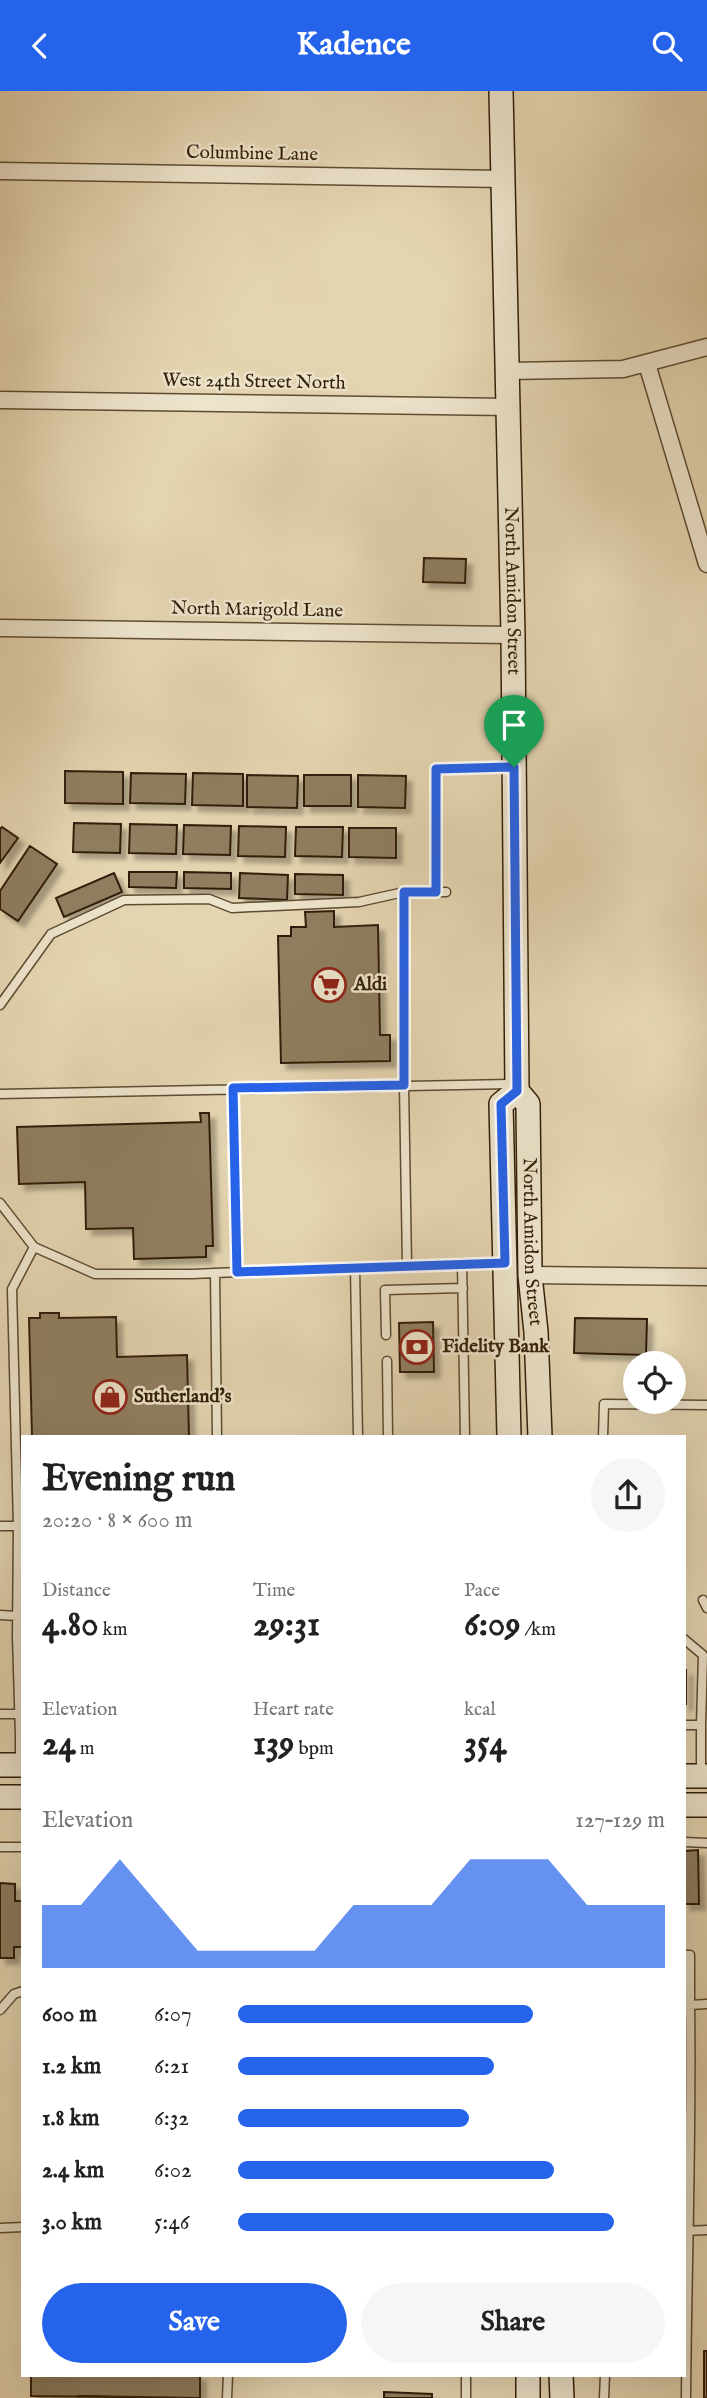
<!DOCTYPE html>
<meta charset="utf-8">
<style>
body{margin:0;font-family:"IM FELL English",serif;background:#f6f6f6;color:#222;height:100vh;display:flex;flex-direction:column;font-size:26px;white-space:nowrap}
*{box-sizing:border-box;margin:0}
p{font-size:23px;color:#767676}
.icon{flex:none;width:38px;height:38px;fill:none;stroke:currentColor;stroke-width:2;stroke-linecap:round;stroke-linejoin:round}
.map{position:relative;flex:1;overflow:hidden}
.panel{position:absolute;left:21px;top:1344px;width:665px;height:942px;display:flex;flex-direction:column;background:#fff;border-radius:0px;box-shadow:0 7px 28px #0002}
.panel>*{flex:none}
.controls{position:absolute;left:623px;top:1260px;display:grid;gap:14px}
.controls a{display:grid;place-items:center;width:63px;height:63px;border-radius:50%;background:#fff;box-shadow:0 7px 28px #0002;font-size:35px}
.pin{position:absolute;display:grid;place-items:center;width:60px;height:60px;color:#fff;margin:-72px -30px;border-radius:50% 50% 50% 0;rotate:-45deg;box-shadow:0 0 7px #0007}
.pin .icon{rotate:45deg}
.round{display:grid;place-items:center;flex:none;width:74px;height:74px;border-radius:37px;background:#f6f6f6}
.summary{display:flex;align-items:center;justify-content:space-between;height:119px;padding:0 21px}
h1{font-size:38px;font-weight:700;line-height:52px}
.figures{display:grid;grid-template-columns:repeat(3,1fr);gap:10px;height:119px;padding:7px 21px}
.figures div{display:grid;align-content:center}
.figures b{font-size:35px;font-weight:700}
.figures small{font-size:19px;font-weight:400}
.figures p{font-size:19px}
.chart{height:196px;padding:14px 21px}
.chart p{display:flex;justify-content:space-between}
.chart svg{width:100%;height:126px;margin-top:7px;fill:#2563eb;opacity:.7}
.action{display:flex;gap:14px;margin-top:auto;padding:14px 21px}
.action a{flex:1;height:80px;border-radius:42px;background:#2563eb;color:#fff;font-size:28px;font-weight:700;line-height:80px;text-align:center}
.action a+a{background:#f6f6f6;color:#222}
ul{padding:0 21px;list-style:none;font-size:23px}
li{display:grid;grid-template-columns:112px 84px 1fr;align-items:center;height:52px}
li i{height:18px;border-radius:9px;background:#2563eb}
header{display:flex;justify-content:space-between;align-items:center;height:91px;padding:0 21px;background:#2563eb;color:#fff;font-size:32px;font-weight:700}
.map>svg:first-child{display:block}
.building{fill:#8f7e60;stroke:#321f08;stroke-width:2;filter:url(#shadow)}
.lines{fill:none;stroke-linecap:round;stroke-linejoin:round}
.lane-casing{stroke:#5e4c32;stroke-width:11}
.street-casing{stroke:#5e4c32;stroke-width:19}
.secondary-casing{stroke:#321f08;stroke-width:26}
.lane{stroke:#ede4cc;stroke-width:8}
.street{stroke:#ede4cc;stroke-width:16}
.secondary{stroke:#ede4cc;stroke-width:23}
.route-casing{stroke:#fff;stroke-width:14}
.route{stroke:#2563eb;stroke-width:9}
.labels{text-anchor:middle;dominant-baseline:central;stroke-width:5;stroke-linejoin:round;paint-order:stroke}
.street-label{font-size:19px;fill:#321f08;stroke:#ede4cc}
.poi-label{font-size:19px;font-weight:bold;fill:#321f08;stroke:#ede4cc;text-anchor:start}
</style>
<header><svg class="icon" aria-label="back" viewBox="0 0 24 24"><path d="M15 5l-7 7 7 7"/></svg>Kadence<svg class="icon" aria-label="search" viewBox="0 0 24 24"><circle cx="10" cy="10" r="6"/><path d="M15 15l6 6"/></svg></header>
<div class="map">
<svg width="707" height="2307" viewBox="0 0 707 2307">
<defs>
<filter id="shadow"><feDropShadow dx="6" dy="6" stdDeviation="2" flood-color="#0004"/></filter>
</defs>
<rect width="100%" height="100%" fill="#e4d5b1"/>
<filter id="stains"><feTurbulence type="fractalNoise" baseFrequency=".00286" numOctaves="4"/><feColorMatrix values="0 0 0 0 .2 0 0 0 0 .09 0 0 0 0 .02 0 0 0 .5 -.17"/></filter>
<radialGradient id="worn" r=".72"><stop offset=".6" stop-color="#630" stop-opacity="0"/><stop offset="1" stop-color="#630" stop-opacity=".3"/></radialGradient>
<path class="building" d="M424,467L466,468L465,492L423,491Z
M65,680L123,681V713L65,712Z
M131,682L186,683L185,713L130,712Z
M193,682L243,683V715L192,714Z
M247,684L298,685L297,717L247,716Z
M304,684H351V715H304Z
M358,684L406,685L405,717L358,716Z
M74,732L121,733L120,762L73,761Z
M130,733L177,734L176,763L129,762Z
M184,734L231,735L230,764L183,763Z
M239,735L286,736L285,766L238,765Z
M2,736L18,747L0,772V738Z
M296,736H343L342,766L295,765Z
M349,737H396V767L349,766Z
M30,755L57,773L18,830L0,818V800Z
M129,781H177L176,797L129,796Z
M184,781L231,782V798L184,797Z
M114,782L122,801L64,826L56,807Z
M240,782L288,784L287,809L239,807Z
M295,783L343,784V804L295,803Z
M334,820V836L378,834L380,944H390V970L281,972L278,845H291V836H306L305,821Z
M200,1022H209L213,1155H206V1166L134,1168L133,1137L86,1138L85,1091L19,1093L17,1036L201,1031Z
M40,1222H59V1227L116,1226L117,1266L187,1264L189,1346H32L29,1227H40Z
M575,1227L647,1228L646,1264L574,1262Z
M433,1231L434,1281H400L399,1232Z
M684,1579H686V1613H684Z
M698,1759L699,1813H684V1760Z
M0,1792L15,1793V1810H23V1856H14V1867H0Z
M704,2260H707V2307H704Z
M31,2284H200V2307L31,2305Z
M384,2301L432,2303V2307H384Z
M78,2305L201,2307H78Z"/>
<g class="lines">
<g class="lane-casing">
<path id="lane" d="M436,801V678L512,676
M0,914L51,843L124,809L209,808L232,817L359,811L404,801
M233,997L237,1181
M0,1003L515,993
M0,1112L34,1156L95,1183H192L355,1176
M462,1172L465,1346
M407,1175L404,994V801H446
M215,1182L217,1346
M386,1244L385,1199L463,1197
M387,1270L388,1346
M358,1346L355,1176L502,1172
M603,1346L604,1313L707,1314
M0,1435H18L17,1545H23
M18,1435L12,1198L34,1156
M703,1509L707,1517
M0,1524L17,1525
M17,1545L20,1645H23
M684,1548L703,1564L701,1634
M0,1623H19
M684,1634H701V1682
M20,1645V1670
M684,1751L707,1752
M0,1756H23
M684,1864H690V1914
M0,1919L14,1903L23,1900
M0,2137L23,2136
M685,2140L707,2139
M466,2284V2307
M227,2307L228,2284
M604,2307L605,2284
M686,2307C687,2176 692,2045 690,1914L707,1913"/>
</g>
<g class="street-casing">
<path id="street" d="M0,80L503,88
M647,273L707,473
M507,280L623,278L707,256
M0,309L508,316
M0,537L513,544
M530,1184L707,1186"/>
</g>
<g class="secondary-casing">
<g id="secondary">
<path id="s1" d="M501,0L513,544L517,1000L528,1013L530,1184L536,1241L540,1346"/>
<path d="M509,1346L501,1013L517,1000"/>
<path d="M0,1674H23"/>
<path d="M684,1685H707"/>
<path d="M0,1706H23"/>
<path d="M684,1714H707"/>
<path d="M528,2284V2307"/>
<path d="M561,2284L562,2307"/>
</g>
</g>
<use href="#lane" class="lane"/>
<use href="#street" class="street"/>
<use href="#secondary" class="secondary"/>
</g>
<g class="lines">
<g class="route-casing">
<path id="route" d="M514,676L517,1000L501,1013L505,1172L237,1181L233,997L404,994V801H436V678Z"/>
</g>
<use href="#route" class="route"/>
</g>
<defs>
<g id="supermarket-ring" transform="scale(1.75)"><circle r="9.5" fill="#ede4cc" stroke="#8f2418" stroke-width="1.5"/><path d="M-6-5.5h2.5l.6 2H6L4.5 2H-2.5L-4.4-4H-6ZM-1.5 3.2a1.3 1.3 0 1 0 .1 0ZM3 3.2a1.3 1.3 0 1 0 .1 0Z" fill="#8f2418"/></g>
<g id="bank-ring" transform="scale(1.75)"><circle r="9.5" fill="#ede4cc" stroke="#8f2418" stroke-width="1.5"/><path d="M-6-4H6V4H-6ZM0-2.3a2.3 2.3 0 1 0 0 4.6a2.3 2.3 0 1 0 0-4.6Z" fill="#8f2418"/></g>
<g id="shop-ring" transform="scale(1.75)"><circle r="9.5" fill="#ede4cc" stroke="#8f2418" stroke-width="1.5"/><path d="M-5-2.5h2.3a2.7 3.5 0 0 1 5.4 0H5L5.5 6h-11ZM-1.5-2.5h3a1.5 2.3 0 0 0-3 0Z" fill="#8f2418"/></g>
</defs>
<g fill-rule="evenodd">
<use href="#supermarket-ring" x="329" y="894"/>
<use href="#bank-ring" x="417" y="1256"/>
<use href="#shop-ring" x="110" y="1306"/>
</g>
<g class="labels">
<g class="street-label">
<text transform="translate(252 63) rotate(1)">Columbine Lane</text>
<text transform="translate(254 291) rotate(1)">West 24th Street North</text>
<text stroke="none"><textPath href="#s1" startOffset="500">North Amidon Street</textPath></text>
<text transform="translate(257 519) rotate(1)">North Marigold Lane</text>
<text stroke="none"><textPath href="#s1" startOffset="1155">North Amidon Street</textPath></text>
</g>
<g class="poi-label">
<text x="354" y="894">Aldi</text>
<text x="442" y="1256">Fidelity Bank</text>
<text x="134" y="1306">Sutherland's</text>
</g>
</g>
<rect width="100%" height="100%" filter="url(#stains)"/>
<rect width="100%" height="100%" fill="url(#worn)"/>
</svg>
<div class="controls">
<a><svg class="icon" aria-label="locate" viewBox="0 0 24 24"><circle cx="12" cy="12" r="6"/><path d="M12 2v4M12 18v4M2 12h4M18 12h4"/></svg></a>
</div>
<div class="pin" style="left:514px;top:676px;background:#1e9e55"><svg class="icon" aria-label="arrive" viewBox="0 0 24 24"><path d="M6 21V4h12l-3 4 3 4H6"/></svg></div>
<section class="panel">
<div class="summary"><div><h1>Evening run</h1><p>20:20 · 8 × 600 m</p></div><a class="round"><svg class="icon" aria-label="share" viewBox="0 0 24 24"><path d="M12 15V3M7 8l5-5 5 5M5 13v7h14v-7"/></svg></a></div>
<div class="figures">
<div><p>Distance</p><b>4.80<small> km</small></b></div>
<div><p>Time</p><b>29:31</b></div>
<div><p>Pace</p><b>6:09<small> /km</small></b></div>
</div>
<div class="figures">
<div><p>Elevation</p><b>24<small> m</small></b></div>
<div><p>Heart rate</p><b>139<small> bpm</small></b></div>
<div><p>kcal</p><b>354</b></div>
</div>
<div class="chart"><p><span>Elevation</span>127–129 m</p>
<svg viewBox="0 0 160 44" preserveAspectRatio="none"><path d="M0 44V22L10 22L20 6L30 22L40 38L50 38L60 38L70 38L80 22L90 22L100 22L110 6L120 6L130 6L140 22L150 22L160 22V44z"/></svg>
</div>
<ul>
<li><b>600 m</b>6:07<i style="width:69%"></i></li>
<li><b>1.2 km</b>6:21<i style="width:60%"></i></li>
<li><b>1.8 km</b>6:32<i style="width:54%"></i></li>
<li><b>2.4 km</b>6:02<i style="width:74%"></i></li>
<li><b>3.0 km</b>5:46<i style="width:88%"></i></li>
</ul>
<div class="action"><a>Save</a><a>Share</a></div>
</section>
</div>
